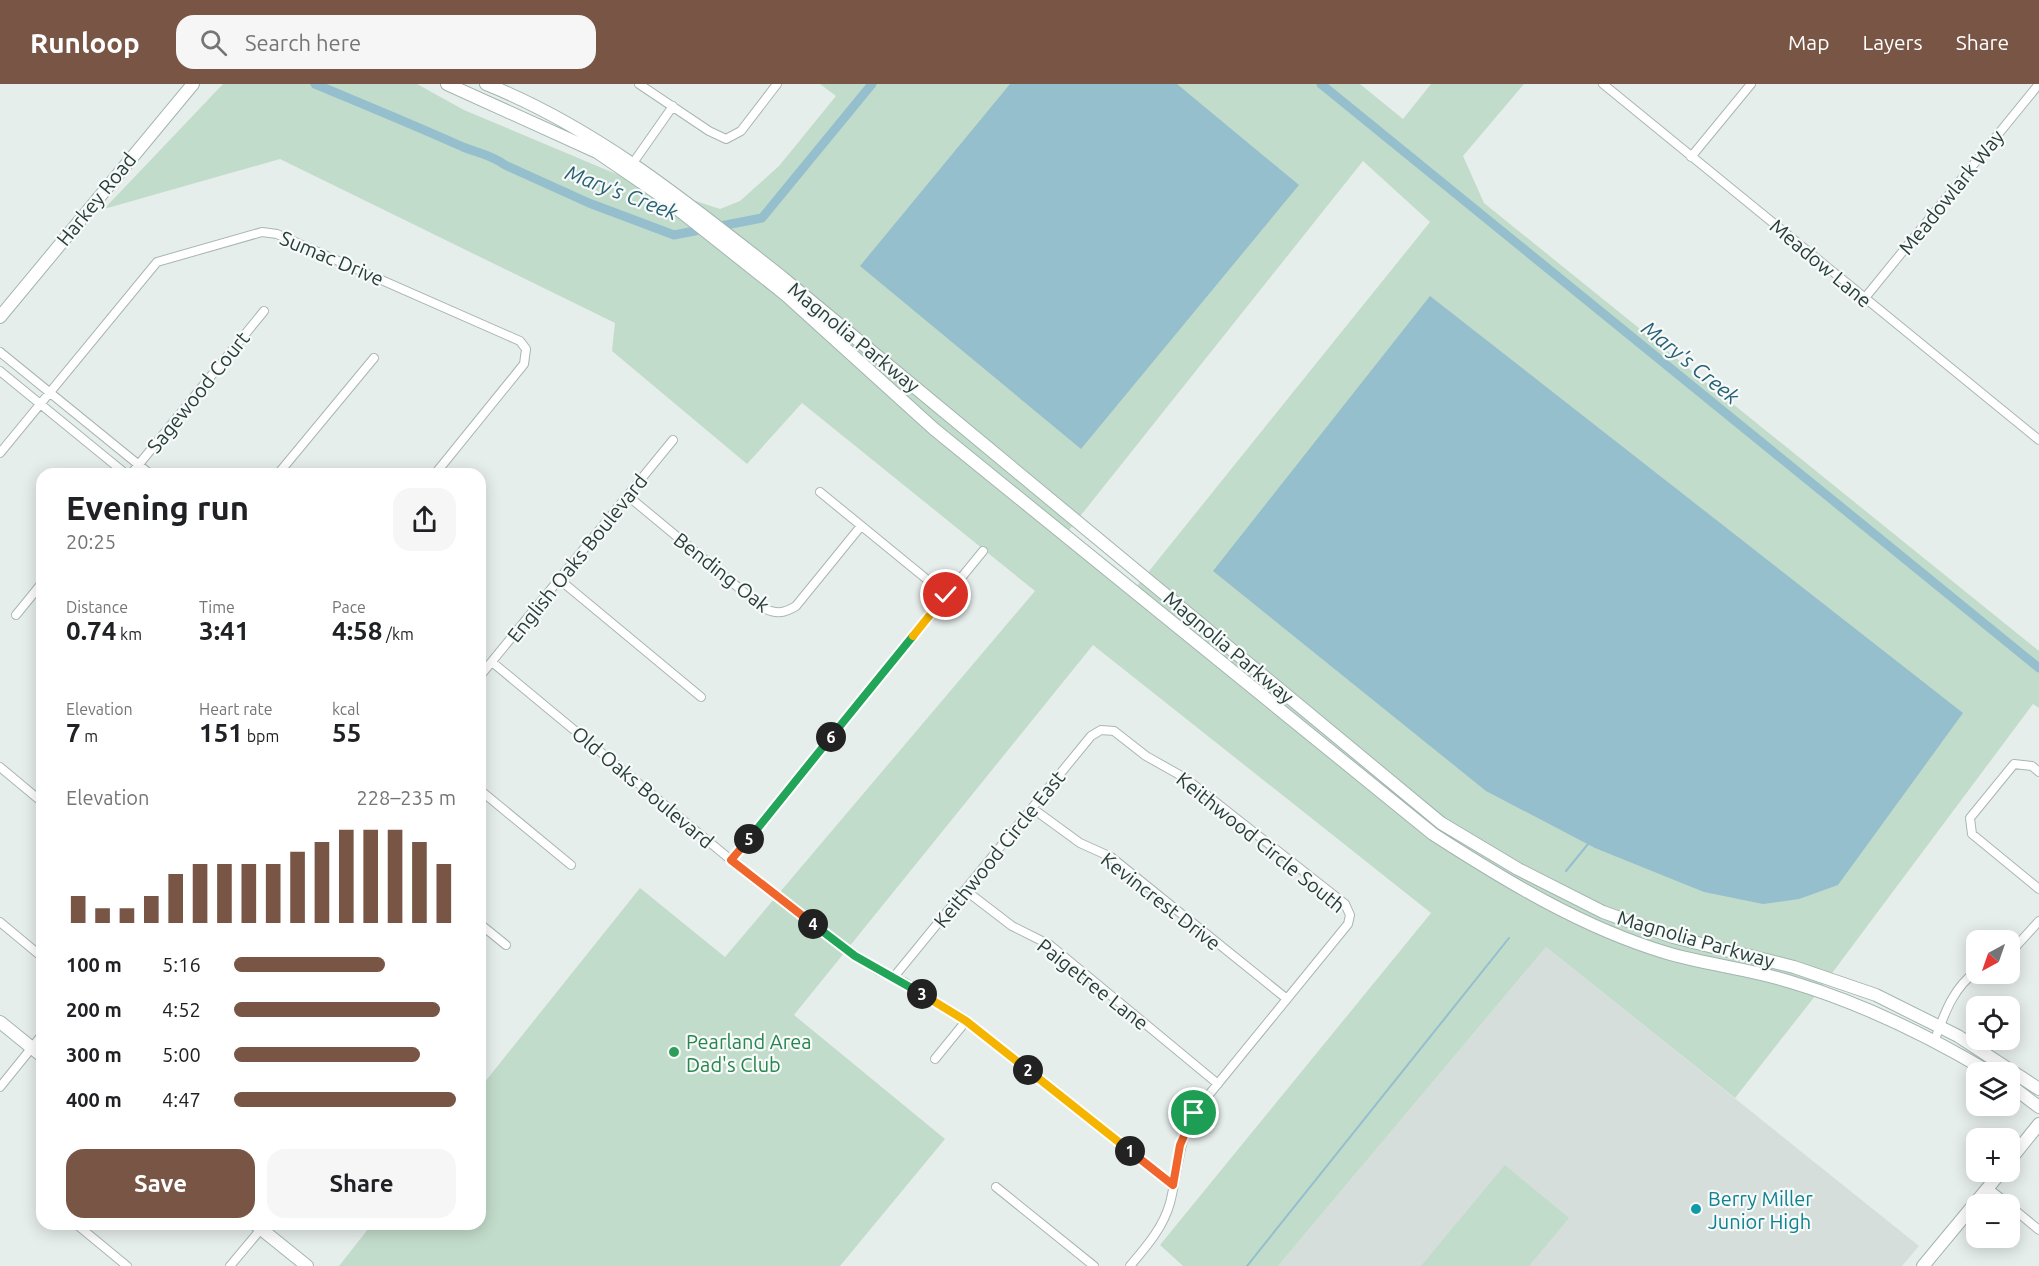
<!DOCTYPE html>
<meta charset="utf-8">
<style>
body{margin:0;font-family:Ubuntu,sans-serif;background:#f6f6f6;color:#202124;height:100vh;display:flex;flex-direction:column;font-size:22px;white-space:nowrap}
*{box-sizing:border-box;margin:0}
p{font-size:20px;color:#757577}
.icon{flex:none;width:33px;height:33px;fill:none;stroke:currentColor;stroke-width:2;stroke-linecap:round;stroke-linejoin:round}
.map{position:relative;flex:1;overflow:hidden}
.panel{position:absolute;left:36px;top:384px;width:450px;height:762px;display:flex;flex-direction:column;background:#fff;border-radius:18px;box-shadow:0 3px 15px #0003}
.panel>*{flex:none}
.needle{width:39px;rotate:220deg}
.fabs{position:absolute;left:1966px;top:846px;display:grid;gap:12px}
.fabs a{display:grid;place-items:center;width:54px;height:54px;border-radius:12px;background:#fff;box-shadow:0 3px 15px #0003;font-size:30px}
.pin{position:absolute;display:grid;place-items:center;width:51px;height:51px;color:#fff;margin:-26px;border:3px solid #fff;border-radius:50%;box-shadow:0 2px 6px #0007}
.km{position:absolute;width:30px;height:30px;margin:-15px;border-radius:50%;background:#222;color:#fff;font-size:16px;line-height:30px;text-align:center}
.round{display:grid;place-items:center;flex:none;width:63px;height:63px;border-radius:18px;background:#f6f6f6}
.head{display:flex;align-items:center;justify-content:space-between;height:102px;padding:0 30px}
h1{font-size:33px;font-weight:700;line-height:45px}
.metrics{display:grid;grid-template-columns:repeat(3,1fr);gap:9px;height:102px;padding:6px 30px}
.metrics div{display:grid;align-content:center}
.metrics b{font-size:26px;font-weight:700}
.metrics small{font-size:16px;font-weight:400}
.metrics p{font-size:16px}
.chart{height:168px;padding:12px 30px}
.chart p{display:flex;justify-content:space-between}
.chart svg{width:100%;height:108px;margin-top:6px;stroke:#785545;stroke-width:6}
.primary-button{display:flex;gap:12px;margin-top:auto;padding:12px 30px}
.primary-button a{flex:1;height:69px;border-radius:18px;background:#785545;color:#fff;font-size:24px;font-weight:700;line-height:69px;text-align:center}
.primary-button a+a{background:#f6f6f6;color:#202124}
ul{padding:0 30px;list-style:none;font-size:20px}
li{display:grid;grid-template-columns:96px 72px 1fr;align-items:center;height:45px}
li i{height:15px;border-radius:8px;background:#785545}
header{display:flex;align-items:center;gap:36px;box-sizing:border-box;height:84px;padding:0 30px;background:#785545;color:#fff}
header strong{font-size:28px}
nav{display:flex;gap:33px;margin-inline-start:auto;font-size:21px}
.search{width:420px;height:54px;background:#f6f6f6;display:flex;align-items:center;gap:15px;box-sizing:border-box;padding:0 21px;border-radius:18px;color:#757577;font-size:22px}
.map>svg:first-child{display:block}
.built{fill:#d5deda}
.green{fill:#c2dccb;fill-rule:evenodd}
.water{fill:#95bfcd}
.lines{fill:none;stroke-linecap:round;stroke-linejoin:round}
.stream{stroke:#95bfcd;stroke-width:2}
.canal{stroke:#95bfcd;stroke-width:9}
.street-casing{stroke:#a9b6b2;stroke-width:10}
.secondary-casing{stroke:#a3b5b0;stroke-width:14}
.street{stroke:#fff;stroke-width:8}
.secondary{stroke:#fff;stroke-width:12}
.split-1-casing{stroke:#fff;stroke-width:12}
.split-2-casing{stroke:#fff;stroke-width:12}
.split-3-casing{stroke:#fff;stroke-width:12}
.split-4-casing{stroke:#fff;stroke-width:12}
.split-5-casing{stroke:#fff;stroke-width:12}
.split-6-casing{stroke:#fff;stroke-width:12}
.split-7-casing{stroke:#fff;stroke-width:12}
.split-8-casing{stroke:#fff;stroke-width:12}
.split-1{stroke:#f0652b;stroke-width:8}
.split-2{stroke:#f5b400;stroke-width:8}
.split-3{stroke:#f5b400;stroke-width:8}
.split-4{stroke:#22a559;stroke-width:8}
.split-5{stroke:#f0652b;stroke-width:8}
.split-6{stroke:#22a559;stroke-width:8}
.split-7{stroke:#22a559;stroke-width:8}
.split-8{stroke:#f5b400;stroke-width:8}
.leisure-dot{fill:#2e9e5b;stroke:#f7faf9;stroke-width:2}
.culture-dot{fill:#0f9aa8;stroke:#f7faf9;stroke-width:2}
.labels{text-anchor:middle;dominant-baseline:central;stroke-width:4.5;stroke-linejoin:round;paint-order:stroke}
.street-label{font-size:20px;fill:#273e3a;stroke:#f7faf9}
.leisure-label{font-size:20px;fill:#27864d;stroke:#f7faf9;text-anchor:start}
.culture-label{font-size:20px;fill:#0d838f;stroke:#f7faf9;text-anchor:start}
.water-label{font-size:21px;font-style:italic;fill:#266175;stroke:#f7faf9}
</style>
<header>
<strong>Runloop</strong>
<div class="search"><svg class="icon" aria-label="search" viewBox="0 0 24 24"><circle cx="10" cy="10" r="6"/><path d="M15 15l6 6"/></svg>Search here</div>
<nav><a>Map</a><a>Layers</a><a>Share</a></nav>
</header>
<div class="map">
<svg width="2039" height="1182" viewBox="0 0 2039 1182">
<rect width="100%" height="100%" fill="#e6eeeb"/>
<path class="built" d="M1546,863L1919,1162L1902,1182H1278Z"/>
<path class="green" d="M223,0H417L464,26L621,92L720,125L740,117L779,82L836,12L820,0H1360L1403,35L1431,0H1524L1463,72L1484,119L2039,567V624L2033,620L1812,916L1735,1014L1546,863L1278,1182H1183L1160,1161L1431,829L1093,561L794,931L945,1055L840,1182H339L372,1140H480V1004L640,804L725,873L1035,507L802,319L747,380L612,267L615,239L280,75L104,125ZM1363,77L1430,138L1129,512L1062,455Z
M1505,1081L1569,1134L1529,1182H1421Z"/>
<path class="water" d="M1010,0H1177L1299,101L1081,365L860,182Z
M1430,212L1963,629L1838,801L1799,815L1763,820L1704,808L1595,764L1486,707L1213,487Z"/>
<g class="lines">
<path class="stream" d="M1566,787L1588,760
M1247,1182L1509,854"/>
<path class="canal" d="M315,0C365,21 414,41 463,63C478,69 492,71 505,81L589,119L674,151L762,134L872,0
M1321,0L2039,584"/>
<g class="street-casing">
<path id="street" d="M639,0L709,47L726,55L741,47L777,0
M1603,0L2039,356
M1691,73L1751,0
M633,79L673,22
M1864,215L2039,0
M0,268L150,390
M0,287L126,390
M0,369L157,178L262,148L277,150L520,257L526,265L524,280L435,390
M131,390L264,227
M278,390L374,274
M820,408L946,511
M628,412L763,524C776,530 783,530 796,522L861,442
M560,496L701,613
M16,531L42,499
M492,578L731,776L836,858L879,887L904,898L966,937L1173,1101
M480,592L673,356
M0,683L42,718
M2039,688L2032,682L2014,680L1970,734L1972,750L2039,805
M480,706L571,781
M1032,724L1080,759L1111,773L1287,915
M731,776L983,467
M965,806L1012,842L1050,861L1218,1000
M0,838L42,873
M480,840L506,861
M2010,869L2039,837
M893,894L1091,652L1101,646L1114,647L1146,672L1185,694L1345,820L1350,831L1348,840L1194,1029C1178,1059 1178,1088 1170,1119C1163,1144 1146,1163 1130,1182
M1934,958C1944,931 1953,903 1977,887
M935,975L966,937
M0,1003L42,951
M996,1103L1094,1182
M1988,1104L2008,1120
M2010,1122L2039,1146
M76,1140L127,1182
M230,1182L261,1145"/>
</g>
<g class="secondary-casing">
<path id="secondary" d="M447,0L597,68L660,111L786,211L934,345L1433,750C1506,797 1583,844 1667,869C1708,881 1751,885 1791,898C1861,919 1927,951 1989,988
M486,0C598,45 689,120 783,194L1441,739L1518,785L1603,828L1673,853L1794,883L1876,911L1958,952L2039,1005
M0,233L193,0
M0,938L42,972
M2010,1001L2039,1023
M2010,1076L2039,1040
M255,1140L307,1182
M1923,1182L2001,1088"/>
</g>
<use href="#street" class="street"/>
<use href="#secondary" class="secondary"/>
</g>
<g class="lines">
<g class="split-1-casing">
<path id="split-1" d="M1130,1067L1173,1101L1180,1061L1194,1029"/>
</g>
<g class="split-2-casing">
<path id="split-2" d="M1028,986L1130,1067"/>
</g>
<g class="split-3-casing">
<path id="split-3" d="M922,910L966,937L1028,986"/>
</g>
<g class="split-4-casing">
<path id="split-4" d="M813,840L855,872L922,910"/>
</g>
<g class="split-5-casing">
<path id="split-5" d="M749,755L731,776L813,840"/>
</g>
<g class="split-6-casing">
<path id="split-6" d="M749,755L831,653"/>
</g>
<g class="split-7-casing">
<path id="split-7" d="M831,653L913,552"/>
</g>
<g class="split-8-casing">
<path id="split-8" d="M913,552L946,511"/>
</g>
<use href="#split-1" class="split-1"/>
<use href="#split-2" class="split-2"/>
<use href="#split-3" class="split-3"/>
<use href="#split-4" class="split-4"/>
<use href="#split-5" class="split-5"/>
<use href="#split-6" class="split-6"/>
<use href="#split-7" class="split-7"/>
<use href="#split-8" class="split-8"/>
</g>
<circle class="leisure-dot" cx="674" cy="968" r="6"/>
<circle class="culture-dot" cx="1696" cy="1125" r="6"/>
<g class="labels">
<g class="street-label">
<text transform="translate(1951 108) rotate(-51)">Meadowlark Way</text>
<text transform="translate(96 115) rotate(-51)">Harkey Road</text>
<text transform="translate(332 174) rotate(23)">Sumac Drive</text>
<text transform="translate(1821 179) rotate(40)">Meadow Lane</text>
<text transform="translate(854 253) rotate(39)">Magnolia Parkway</text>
<text transform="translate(198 308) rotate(-51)">Sagewood Court</text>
<text transform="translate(577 474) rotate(-51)">English Oaks Boulevard</text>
<text transform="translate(722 488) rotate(38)">Bending Oak</text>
<text transform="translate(1229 563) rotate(40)">Magnolia Parkway</text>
<text transform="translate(643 703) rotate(40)">Old Oaks Boulevard</text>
<text transform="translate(1261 758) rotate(39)">Keithwood Circle South</text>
<text transform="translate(999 765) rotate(-51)">Keithwood Circle East</text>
<text transform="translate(1161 817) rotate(38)">Kevincrest Drive</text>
<text transform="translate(1696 855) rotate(16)">Magnolia Parkway</text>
<text transform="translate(1093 900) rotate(38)">Paigetree Lane</text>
</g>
<g class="leisure-label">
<text x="686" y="957">Pearland Area<tspan x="686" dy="23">Dad's Club</tspan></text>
</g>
<g class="culture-label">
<text x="1708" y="1114">Berry Miller<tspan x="1708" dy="23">Junior High</tspan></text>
</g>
<g class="water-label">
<text transform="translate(622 108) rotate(21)">Mary's Creek</text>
<text transform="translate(1691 278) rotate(39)">Mary's Creek</text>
</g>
</g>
</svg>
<div class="fabs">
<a><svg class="needle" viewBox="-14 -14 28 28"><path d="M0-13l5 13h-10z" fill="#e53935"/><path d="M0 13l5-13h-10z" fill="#757577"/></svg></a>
<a><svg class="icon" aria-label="locate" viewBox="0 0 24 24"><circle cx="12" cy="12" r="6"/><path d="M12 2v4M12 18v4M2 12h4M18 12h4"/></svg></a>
<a><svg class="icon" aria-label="layers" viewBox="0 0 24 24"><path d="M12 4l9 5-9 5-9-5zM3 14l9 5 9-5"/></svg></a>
<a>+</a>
<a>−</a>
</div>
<div class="pin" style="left:1194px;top:1029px;background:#1e9e55"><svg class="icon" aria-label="arrive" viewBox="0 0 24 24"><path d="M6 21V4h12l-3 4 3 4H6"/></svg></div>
<div class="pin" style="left:946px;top:511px;background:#d93025"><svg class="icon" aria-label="check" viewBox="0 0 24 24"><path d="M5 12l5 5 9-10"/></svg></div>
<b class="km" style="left:1130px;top:1067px">1</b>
<b class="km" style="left:1028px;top:986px">2</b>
<b class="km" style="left:922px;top:910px">3</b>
<b class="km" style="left:813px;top:840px">4</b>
<b class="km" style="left:749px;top:755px">5</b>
<b class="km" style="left:831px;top:653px">6</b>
<section class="panel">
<div class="head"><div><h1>Evening run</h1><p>20:25</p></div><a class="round"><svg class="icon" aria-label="share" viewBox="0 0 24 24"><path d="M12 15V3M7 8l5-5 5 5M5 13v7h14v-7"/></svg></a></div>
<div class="metrics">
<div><p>Distance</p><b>0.74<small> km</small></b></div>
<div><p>Time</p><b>3:41</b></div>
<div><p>Pace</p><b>4:58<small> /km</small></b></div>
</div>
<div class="metrics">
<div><p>Elevation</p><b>7<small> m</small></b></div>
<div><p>Heart rate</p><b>151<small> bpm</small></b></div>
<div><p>kcal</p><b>55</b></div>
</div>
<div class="chart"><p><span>Elevation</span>228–235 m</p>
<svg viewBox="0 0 160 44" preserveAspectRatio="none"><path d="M5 44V33M15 44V38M25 44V38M35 44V33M45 44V24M55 44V20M65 44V20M75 44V20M85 44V20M95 44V15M105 44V11M115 44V6M125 44V6M135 44V6M145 44V11M155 44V20"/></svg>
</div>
<ul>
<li><b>100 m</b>5:16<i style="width:68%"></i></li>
<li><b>200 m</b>4:52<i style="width:93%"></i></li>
<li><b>300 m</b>5:00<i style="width:84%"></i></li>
<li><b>400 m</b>4:47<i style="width:100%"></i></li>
</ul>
<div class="primary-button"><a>Save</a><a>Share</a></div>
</section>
</div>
